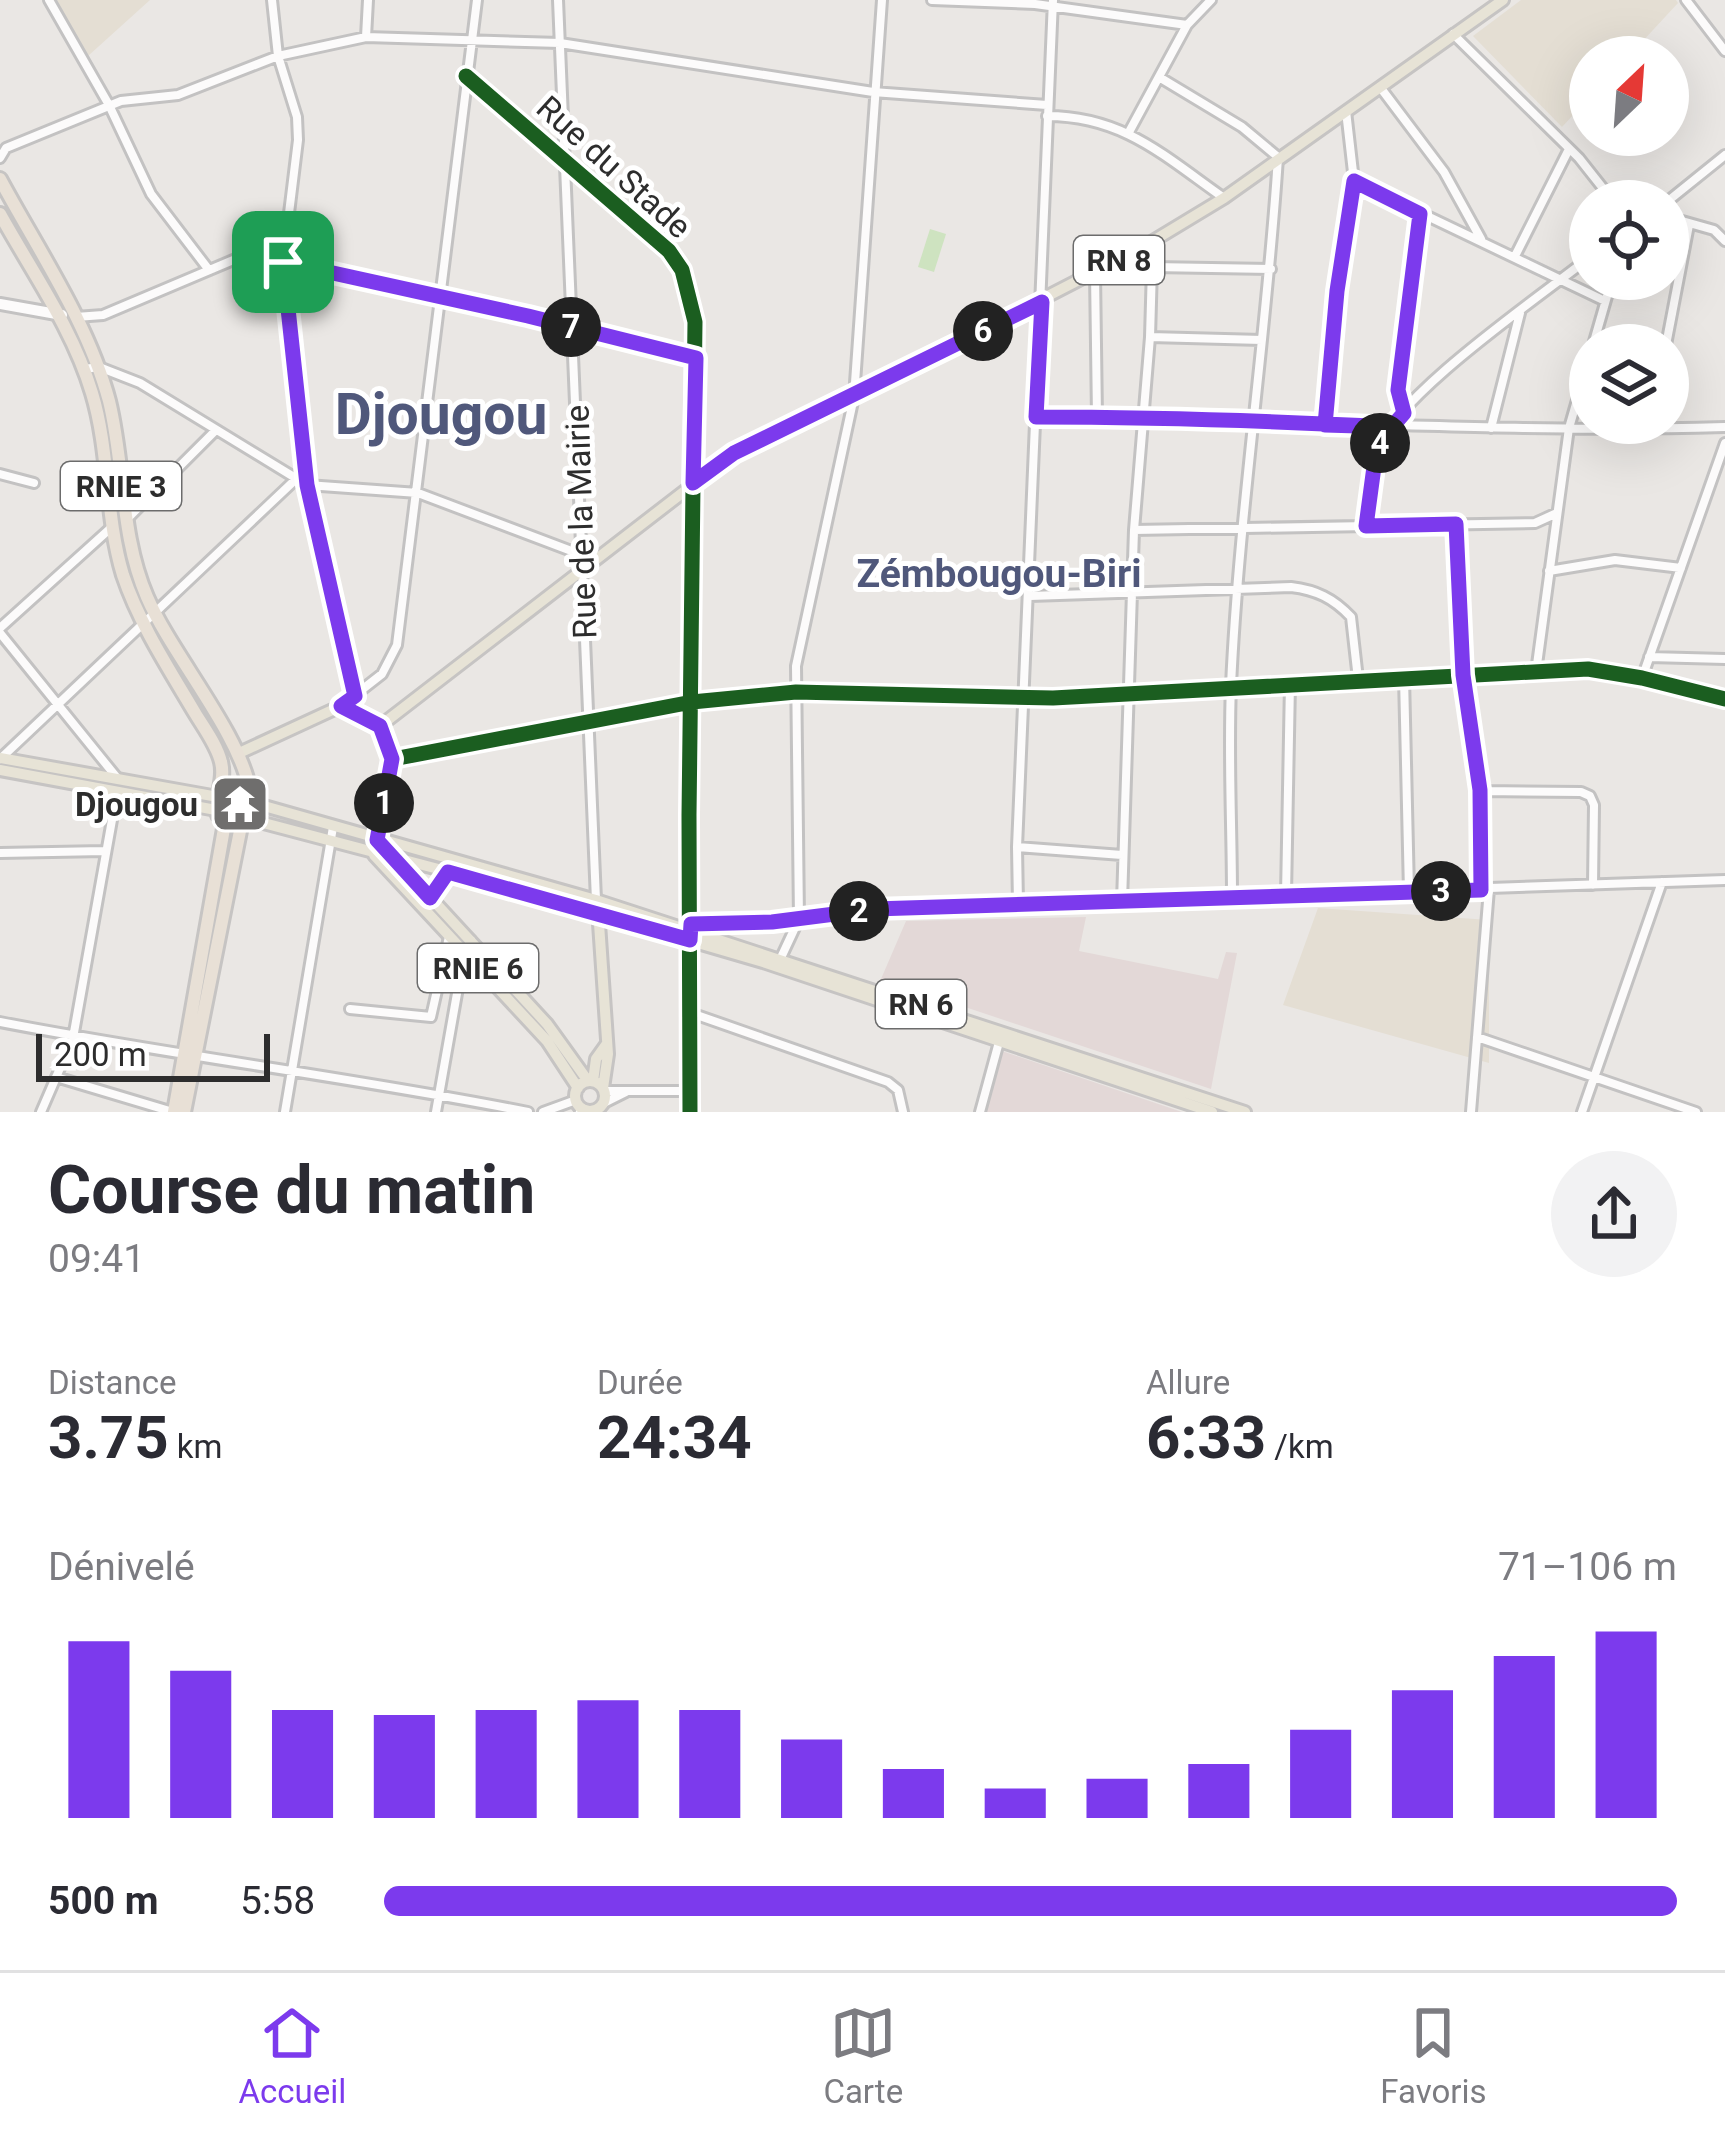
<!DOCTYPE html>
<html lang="fr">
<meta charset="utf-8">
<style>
body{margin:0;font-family:Roboto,sans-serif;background:#f2f2f3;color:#2b2b33;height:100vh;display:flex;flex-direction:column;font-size:45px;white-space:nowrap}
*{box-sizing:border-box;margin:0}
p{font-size:39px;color:#7c7c81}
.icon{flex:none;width:66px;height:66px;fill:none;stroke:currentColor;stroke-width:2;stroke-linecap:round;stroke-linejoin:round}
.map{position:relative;height:1112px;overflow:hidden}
.panel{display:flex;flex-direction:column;background:#fff;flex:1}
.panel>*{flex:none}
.needle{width:78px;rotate:25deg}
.fabs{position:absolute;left:1569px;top:36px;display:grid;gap:24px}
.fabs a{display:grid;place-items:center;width:120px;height:120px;border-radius:50%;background:#fff;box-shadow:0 12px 48px #0002;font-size:60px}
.scale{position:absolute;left:36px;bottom:30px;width:234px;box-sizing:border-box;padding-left:12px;border:6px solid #2d2d2d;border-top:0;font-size:33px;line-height:42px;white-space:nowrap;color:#2d2d2d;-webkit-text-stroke:9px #fff;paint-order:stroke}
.pin{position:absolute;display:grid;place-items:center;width:102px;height:102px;color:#fff;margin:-51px;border-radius:24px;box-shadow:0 6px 18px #0006}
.km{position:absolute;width:60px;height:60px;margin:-30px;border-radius:50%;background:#222;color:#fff;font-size:33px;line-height:60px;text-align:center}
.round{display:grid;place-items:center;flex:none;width:126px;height:126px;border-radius:63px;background:#f2f2f3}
.summary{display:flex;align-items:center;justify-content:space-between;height:204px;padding:0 48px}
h1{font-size:66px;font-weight:700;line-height:90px}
.stats{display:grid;grid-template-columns:repeat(3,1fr);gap:18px;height:204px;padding:12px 48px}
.stats div{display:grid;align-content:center}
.stats b{font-size:60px;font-weight:700}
.stats small{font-size:33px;font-weight:400}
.stats p{font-size:33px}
.chart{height:336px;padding:24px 48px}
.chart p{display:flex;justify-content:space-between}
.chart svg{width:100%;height:216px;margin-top:12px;stroke:#7c3aed;stroke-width:6}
ul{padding:0 48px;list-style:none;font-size:39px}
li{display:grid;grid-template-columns:192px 144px 1fr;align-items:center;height:90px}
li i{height:30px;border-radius:15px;background:#7c3aed}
.dock{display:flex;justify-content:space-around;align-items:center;height:168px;border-top:3px solid #e1e1e2;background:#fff;font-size:33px;color:#7c7c81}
.dock a{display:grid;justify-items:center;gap:6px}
.dock .current{color:#7c3aed}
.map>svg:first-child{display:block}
.education{fill:#e4ded3}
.medical{fill:#e3d8d7}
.green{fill:#cee3c0}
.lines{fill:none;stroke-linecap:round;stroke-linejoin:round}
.minor-casing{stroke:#c3c2c2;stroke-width:14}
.secondary-casing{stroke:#c3c2c2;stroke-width:16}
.primary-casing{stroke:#c6c4c3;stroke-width:16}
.trunk-casing{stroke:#c6c4c3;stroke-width:18}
.minor{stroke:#fcfbfb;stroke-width:8}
.secondary{stroke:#fcfbfb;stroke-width:10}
.primary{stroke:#e7e3d6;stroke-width:10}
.trunk{stroke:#e8e0d6;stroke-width:12}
.cycleway-casing{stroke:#fff;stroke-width:22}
.cycleway{stroke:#1b5e20;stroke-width:15}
.route-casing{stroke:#fff;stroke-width:24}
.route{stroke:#7c3aed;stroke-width:15}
.labels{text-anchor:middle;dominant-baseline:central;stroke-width:10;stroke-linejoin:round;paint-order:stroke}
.shield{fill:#fff;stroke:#6c6c6c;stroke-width:3}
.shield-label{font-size:30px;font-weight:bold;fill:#2d2d2d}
.street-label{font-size:33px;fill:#2d2d2d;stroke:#fff}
.poi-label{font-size:33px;font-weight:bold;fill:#2d2d2d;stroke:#fff;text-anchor:end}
.quarter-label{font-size:39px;font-weight:bold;fill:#50587b;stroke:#fff}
.town-label{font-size:57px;font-weight:bold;fill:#50587b;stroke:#fff}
</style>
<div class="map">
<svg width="1725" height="1112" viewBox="0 0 1725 1112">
<rect width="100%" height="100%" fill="#eae7e4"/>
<path class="education" d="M55,0H150L88,56Z
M1521,0H1676L1678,3L1628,57H1590V97L1562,127L1473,36Z
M1318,908L1489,920V1063L1283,1005Z"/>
<path class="medical" d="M1086,917L1079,951L1218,979L1226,952L1237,953L1211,1089L881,979L906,921Z
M1002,1051L1182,1112H983Z"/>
<path class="green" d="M930,229L946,234L934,272L918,267Z"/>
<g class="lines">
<g class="minor-casing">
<path id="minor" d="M49,0L109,105L151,194L209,270
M272,0L278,56L297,117L298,140L283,262L296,408L307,485L355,695
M558,0L596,900
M932,0L1035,4L1187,25
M1686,0L1725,51
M1453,34L1579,158L1613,201
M366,37L368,0
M466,76L669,251L682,270L695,322L689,815L690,1112
M1159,77L1242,127L1278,157C1267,334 1239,509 1231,686C1228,756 1232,827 1232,897
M1380,87L1444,172L1481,239
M1047,116C1123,116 1164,156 1224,198
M1129,132L1187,25L1211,0
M0,158L6,148L121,101L178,95L278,56L366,37L560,43L873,92L1047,105
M1354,181L1605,301
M1668,201L1725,155
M1668,217L1714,230L1725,241
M1515,256L1569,149
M1152,267L1271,269
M1095,273L1097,417
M76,317L103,315L245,255L528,316L696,358
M1150,337L1262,340
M1593,345L1612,279
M1666,345L1689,225
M84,369L99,367L140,383L307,485L418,493L582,555
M1404,413L1398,390L1421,214
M1037,417C1266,417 1495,434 1725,427
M1325,425L1337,291L1354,181L1346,111
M1491,428L1520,313
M0,474L34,483
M128,518L216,430
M1456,524L1463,675L1481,791V889
M1366,526C1369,502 1368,475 1376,452C1394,396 1541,296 1590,257
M1134,530L1535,523L1557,513
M1549,571L1615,560L1681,568
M1030,596L1291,587C1316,590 1333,598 1351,617L1358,679
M0,628L113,526
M0,633L118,779
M1649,657L1725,659
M1536,672L1569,428L1590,355
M1404,677L1409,892
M1642,678L1725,443
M341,706L382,674L397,645L477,0
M0,759L295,480
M393,759L692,702L796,692L1053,698L1588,669L1642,678L1725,699
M1481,791L1581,792L1590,796L1594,805L1593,885
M1017,847L1122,855
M0,853L104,851
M1286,895L1290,683
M1122,902L1134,530L1150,337L1152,267L1143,247
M1018,904L1017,847L1053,0
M691,924L772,921L874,909L1725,880
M778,964L799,919L796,666L854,397L882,0
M350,1009L431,1017L449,937
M691,1013L888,1082L898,1090L903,1112
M0,1022C175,1056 353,1077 528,1112
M1477,1037L1696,1112
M56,1077L173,1112
M604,1091H690
M604,1103L626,1092
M41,1112L73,1038L117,792
M285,1112L333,827
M436,1112L464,954L471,940
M543,1112L576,1100
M580,1112L584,1109
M980,1112L999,1042
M1471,1112L1489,889
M1582,1112L1662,882"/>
</g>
<g class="secondary-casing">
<path id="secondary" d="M0,304L62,315"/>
</g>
<g class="primary-casing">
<path id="primary" d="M380,726L734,453L815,416L1143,247L1224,198L1503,0
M237,754L341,706C412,729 388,782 377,840
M0,758L218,797
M0,770L216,810
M257,804L596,900L1245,1112
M252,820L499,885L763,962L1212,1112
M374,855L547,1041L578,1088
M396,860L547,1024L588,1081
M598,909L608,1054L603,1088
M593,1081L596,1059L606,1045
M575 1096a15 15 0 1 1 30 0a15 15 0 1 1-30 0Z"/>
</g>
<g class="trunk-casing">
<path id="trunk" d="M0,179C38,250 88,322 109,401C125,466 120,535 147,597C172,655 240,733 250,791
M0,214C32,272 73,329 92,393C110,452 105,516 123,575C139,623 169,669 195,713C204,728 217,745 221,762C226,781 214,797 218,815L233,826L252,820L257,804L250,791L230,787L222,792
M174,1112L225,823
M184,1112L241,826"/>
</g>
<use href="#minor" class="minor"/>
<use href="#secondary" class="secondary"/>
<use href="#primary" class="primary"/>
<use href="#trunk" class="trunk"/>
<g class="cycleway-casing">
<path id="cycleway" d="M466,76L669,251L682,270L695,322L689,815L690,1112
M393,759L692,702L796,692L1053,698L1588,669L1642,678L1725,699"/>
</g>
<use href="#cycleway" class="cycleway"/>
</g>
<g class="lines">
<g class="route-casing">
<path id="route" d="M283,262L307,485L355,696L341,706L380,726L392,759L377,840L430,898L448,872L690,940L691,924L772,922L874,909L1481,890L1480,790L1463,675L1456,524L1366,526L1376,452L1392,427L1325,425L1337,291L1354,181L1420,214L1398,390L1404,413L1392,427C1273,421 1155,417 1036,417L1042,302L734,453L693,483L696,358L528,316L283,262"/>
</g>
<use href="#route" class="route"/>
</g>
<defs>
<g id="temple-square" transform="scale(3)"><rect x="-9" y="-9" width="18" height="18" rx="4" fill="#6f6e6d" stroke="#fff"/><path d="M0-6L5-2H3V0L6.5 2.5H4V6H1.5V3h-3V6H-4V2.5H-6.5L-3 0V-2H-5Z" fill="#fff"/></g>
</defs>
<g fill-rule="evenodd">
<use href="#temple-square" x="240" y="804"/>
</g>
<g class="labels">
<g class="shield">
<rect x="1074" y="236" width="90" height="48" rx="9"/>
<rect x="61" y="462" width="120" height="48" rx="9"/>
<rect x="418" y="944" width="120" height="48" rx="9"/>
<rect x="876" y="980" width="90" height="48" rx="9"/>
</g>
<g class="shield-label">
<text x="1119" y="260">RN 8</text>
<text x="121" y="486">RNIE 3</text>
<text x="478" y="968">RNIE 6</text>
<text x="921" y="1004">RN 6</text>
</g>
<g class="street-label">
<text transform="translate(614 167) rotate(42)">Rue du Stade</text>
<text transform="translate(581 522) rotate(-92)">Rue de la Mairie</text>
</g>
<g class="poi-label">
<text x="198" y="804">Djougou</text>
</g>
<g class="quarter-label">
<text x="999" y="574">Zémbougou-Biri</text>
</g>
<g class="town-label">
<text x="441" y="414">Djougou</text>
</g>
</g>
</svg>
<div class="fabs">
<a><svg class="needle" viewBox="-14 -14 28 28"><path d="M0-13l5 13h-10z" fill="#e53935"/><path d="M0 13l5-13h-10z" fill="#7c7c81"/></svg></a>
<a><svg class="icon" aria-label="locate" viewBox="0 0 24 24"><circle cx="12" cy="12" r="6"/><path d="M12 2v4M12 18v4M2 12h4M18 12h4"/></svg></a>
<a><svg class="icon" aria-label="layers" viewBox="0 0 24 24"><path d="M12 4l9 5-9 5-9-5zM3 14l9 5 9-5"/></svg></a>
</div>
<div class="scale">200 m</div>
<div class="pin" style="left:283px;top:262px;background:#1e9e55"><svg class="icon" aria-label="arrive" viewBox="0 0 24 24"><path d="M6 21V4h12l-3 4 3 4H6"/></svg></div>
<b class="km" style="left:384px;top:803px">1</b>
<b class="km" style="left:859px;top:911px">2</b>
<b class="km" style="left:1441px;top:891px">3</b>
<b class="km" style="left:1380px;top:443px">4</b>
<b class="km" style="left:983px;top:331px">6</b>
<b class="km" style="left:571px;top:327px">7</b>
</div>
<section class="panel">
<div class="summary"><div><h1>Course du matin</h1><p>09:41</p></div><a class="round"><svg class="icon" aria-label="share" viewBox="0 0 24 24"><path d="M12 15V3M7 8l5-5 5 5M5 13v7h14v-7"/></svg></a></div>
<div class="stats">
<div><p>Distance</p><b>3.75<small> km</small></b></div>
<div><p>Durée</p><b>24:34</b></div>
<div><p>Allure</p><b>6:33<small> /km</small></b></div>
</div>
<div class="chart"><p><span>Dénivelé</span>71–106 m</p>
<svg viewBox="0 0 160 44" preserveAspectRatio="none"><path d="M5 44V8M15 44V14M25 44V22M35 44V23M45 44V22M55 44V20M65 44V22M75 44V28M85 44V34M95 44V38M105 44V36M115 44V33M125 44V26M135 44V18M145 44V11M155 44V6"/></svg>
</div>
<ul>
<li><b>500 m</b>5:58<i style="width:100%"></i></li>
</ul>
</section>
<nav class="dock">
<a class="current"><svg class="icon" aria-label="home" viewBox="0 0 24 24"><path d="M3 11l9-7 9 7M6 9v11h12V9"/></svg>Accueil</a>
<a><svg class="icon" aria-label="map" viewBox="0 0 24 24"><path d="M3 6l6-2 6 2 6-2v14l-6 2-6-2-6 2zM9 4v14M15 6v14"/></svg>Carte</a>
<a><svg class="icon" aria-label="saved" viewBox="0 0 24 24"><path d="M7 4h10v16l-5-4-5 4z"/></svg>Favoris</a>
</nav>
